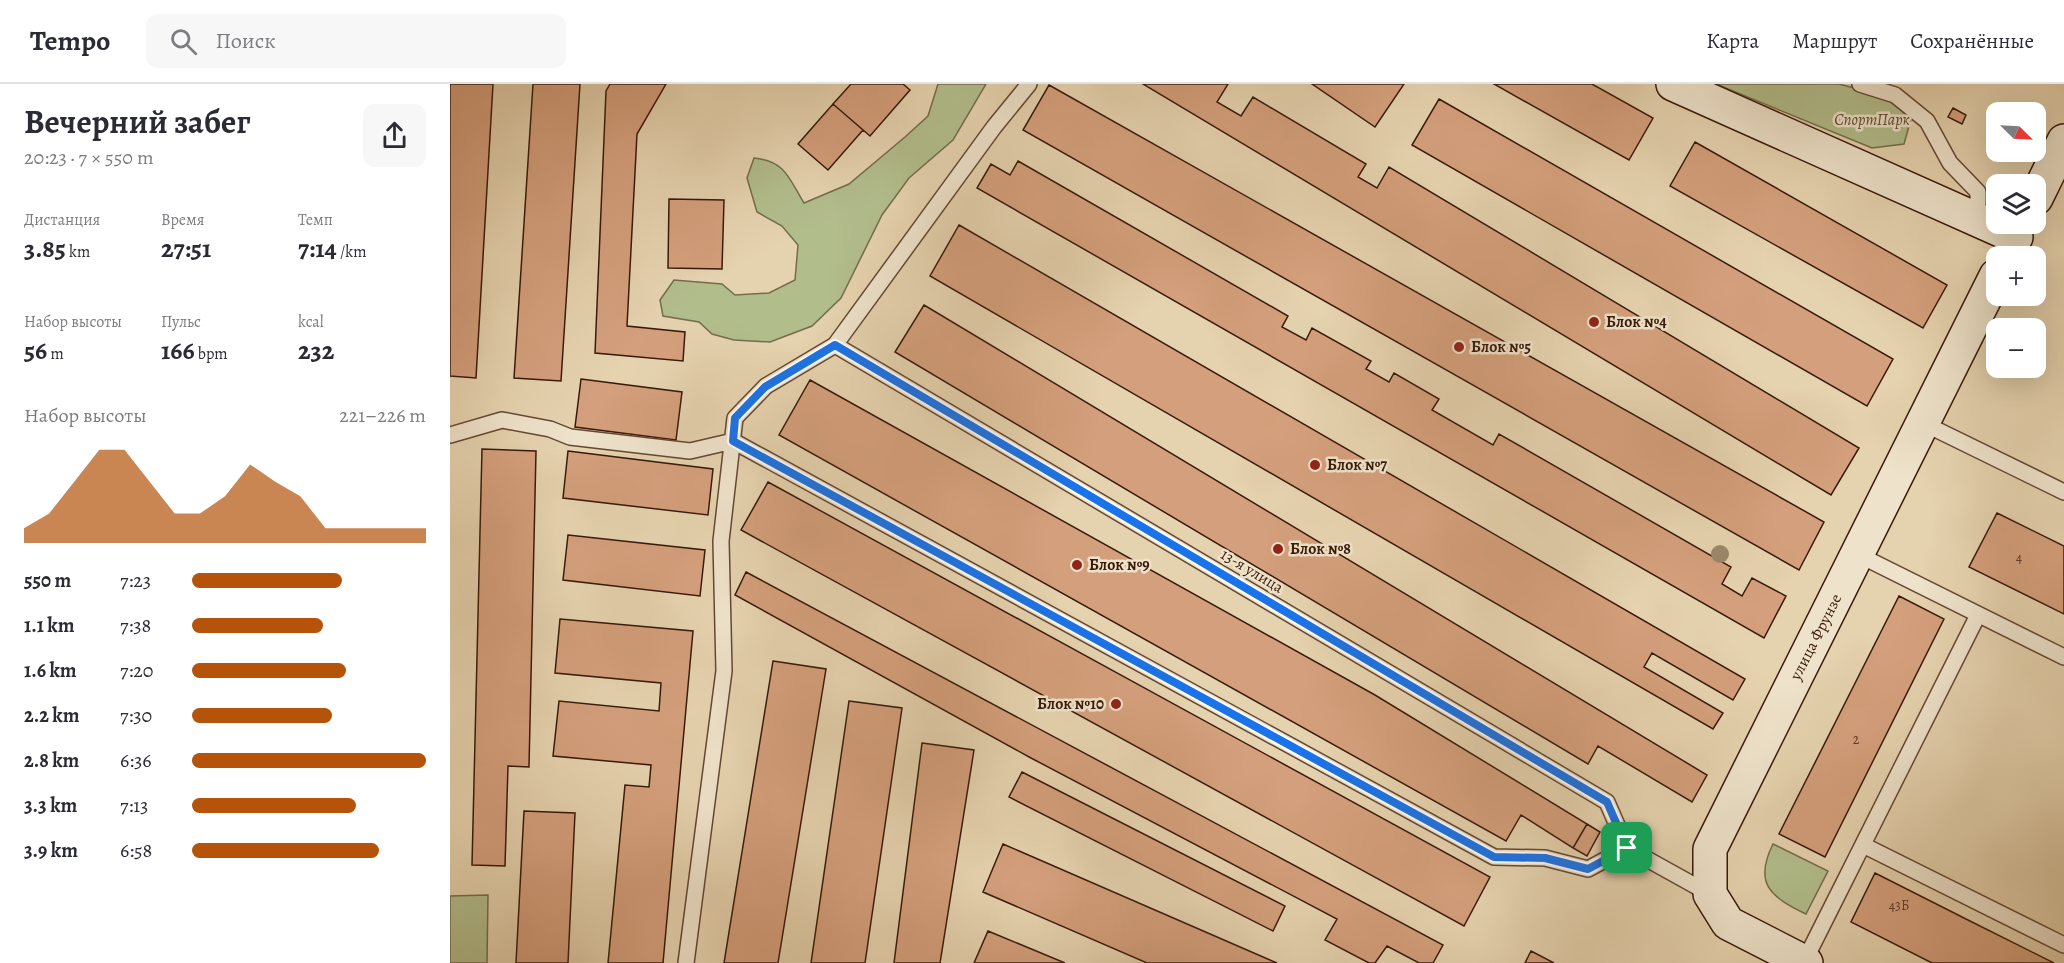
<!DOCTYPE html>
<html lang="ru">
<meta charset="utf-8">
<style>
body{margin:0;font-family:Alegreya,serif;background:#f7f7f7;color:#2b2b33;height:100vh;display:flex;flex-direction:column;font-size:22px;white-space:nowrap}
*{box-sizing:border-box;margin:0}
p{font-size:20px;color:#7c7c81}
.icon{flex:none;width:33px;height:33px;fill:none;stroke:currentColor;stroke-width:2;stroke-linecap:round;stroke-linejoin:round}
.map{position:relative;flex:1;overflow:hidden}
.panel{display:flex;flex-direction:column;background:#fff;width:450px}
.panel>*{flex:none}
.needle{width:39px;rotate:114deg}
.buttons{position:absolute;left:1536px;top:18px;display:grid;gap:12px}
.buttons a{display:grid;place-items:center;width:60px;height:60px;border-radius:12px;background:#fff;box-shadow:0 6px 24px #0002;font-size:30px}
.pin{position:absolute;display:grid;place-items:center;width:51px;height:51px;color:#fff;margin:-26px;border-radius:12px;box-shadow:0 3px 9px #0006}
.round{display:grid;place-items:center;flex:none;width:63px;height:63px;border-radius:12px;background:#f7f7f7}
.summary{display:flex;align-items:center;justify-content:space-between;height:102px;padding:0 24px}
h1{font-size:33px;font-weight:700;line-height:45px}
.stats{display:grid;grid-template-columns:repeat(3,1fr);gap:9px;height:102px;padding:6px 24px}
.stats div{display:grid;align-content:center}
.stats b{font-size:26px;font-weight:700}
.stats small{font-size:16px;font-weight:400}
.stats p{font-size:16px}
.chart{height:168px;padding:12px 24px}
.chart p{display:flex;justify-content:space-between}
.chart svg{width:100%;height:108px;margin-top:6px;fill:#b45309;opacity:.7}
ul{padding:0 24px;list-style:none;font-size:20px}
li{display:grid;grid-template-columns:96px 72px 1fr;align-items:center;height:45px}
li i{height:15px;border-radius:8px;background:#b45309}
header{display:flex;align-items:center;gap:36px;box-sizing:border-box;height:84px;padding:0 30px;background:#fff;border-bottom:2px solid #e1e1e2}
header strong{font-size:28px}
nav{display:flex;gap:33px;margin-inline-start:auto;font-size:21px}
.search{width:420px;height:54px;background:#f7f7f7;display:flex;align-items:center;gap:15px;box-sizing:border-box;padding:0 21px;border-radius:12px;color:#7c7c81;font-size:22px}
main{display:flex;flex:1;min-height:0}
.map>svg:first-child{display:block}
.green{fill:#b2bd8c;stroke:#766c4b;stroke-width:1.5}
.building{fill:#d49f7c;stroke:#391a0a;stroke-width:1.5}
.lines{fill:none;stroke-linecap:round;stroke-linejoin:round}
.lane-casing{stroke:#644833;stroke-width:18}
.secondary-casing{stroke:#391a0a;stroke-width:36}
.lane{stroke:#eee2ca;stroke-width:15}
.secondary{stroke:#eee2ca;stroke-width:33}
.tree{fill:#9a8869}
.route-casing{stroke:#fff;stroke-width:12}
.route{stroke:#1a73e8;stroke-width:8}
.poi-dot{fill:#8f2418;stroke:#eee2ca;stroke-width:2}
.labels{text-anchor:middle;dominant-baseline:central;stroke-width:5;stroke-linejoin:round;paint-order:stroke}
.number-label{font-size:14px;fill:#603b26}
.park-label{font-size:16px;font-style:italic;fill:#5d4b31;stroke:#eee2ca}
.poi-label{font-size:16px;font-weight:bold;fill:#391a0a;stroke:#eee2ca;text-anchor:start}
.street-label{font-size:16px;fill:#391a0a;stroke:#eee2ca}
</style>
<header>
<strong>Tempo</strong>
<div class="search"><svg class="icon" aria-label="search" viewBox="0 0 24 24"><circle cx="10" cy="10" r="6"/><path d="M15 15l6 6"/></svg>Поиск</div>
<nav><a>Карта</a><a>Маршрут</a><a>Сохранённые</a></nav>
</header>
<main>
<section class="panel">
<div class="summary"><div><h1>Вечерний забег</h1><p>20:23 · 7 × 550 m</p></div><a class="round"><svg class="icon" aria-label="share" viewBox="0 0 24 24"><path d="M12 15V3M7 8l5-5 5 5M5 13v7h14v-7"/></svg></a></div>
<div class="stats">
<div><p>Дистанция</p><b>3.85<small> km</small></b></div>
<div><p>Время</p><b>27:51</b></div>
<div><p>Темп</p><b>7:14<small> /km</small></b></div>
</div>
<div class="stats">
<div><p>Набор высоты</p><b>56<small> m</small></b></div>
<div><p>Пульс</p><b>166<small> bpm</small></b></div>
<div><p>kcal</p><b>232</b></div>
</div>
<div class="chart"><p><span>Набор высоты</span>221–226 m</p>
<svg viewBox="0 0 160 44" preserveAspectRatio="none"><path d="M0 44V38L10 32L20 19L30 6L40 6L50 19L60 32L70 32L80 25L90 12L100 19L110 25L120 38L130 38L140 38L150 38L160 38V44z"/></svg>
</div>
<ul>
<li><b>550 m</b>7:23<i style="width:64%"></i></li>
<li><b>1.1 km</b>7:38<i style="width:56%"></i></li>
<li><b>1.6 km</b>7:20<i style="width:66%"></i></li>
<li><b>2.2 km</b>7:30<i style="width:60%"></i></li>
<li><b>2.8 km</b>6:36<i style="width:100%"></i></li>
<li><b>3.3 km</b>7:13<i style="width:70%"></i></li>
<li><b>3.9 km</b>6:58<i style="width:80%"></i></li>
</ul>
</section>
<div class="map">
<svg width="1614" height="879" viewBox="0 0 1614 879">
<rect width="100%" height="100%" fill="#e5d2ae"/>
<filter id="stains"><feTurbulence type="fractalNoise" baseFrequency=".00333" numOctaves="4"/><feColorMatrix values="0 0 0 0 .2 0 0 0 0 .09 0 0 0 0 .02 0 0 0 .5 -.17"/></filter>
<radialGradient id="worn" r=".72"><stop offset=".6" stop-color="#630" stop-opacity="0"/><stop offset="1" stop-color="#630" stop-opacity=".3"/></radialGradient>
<path class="green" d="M488,0H536L503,56L459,94L432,131L391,214L362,242L320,258L284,256L262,250L249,238L213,232L210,216L224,196L272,200L285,211L319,209L345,196L348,161L332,142L307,128L297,94L304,74C336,77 339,95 354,119L399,100L455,53L478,32Z
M1266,0H1389L1435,12L1461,35L1454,60L1422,64Z
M1323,760L1378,787L1356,830C1321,813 1303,800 1323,760Z
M38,811L37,879H0V812Z"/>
<path class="building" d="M0,0H43L26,294L0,292Z
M83,0H130L111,297L64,294Z
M160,0H216L187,50L177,242L235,248L233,277L145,269L156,7Z
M401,0H453L460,6L420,52L383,20Z
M693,0H778L767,18L791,32L803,13L916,80L908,93L927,104L939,83L1409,364L1381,411Z
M862,0H954L925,43Z
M1044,0H1142L1203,34L1179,76Z
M599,1L1374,438L1349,486L573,46Z
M989,15L1443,275L1417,322L962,61Z
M383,20L413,46L378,86L348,60Z
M1503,24L1516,31L1512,40L1498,33Z
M1245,58L1497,201L1473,244L1220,102Z
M568,77L838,232L832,243L856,256L862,244L921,277L916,285L939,298L944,289L989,315L982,326L1043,361L1049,350L1281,483L1272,500L1292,512L1302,494L1336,512L1314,554L527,104L541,80L560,91Z
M219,115L274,116L272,185L218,184Z
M509,141L1295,595L1283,616L1202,569L1194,583L1273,629L1263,645L480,192Z
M474,221L1257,691L1242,718L1148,662L1138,680L445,268Z
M131,295L232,308L226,356L125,343Z
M360,296L925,611L1137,740L1123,764L1071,731L1056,757L329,351Z
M32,365L86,367L79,683L58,682L55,782L22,781Z
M118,367L263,385L258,431L113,414Z
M318,398L1040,793L1014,842L291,446Z
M1547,429L1614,462V530L1519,483Z
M118,451L255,466L250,512L113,496Z
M296,488L993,861L983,879H969L937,862L925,879H919L875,856L887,835L581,674L285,511Z
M1449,512L1494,535L1375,773L1329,750Z
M110,535L243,547L213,879H158L175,701L199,703L201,681L103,672L109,617L209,627L211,599L105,589Z
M323,577L376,585L328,879H274Z
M399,617L452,624L415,879H361Z
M472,659L524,666L490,879H444Z
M572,688L835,822L823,847L559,713Z
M74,727L125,729L118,879H66Z
M1137,740L1150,748L1137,772L1123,764Z
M553,760L827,879H697L533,808Z
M1425,789L1516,835L1604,879H1482L1401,838Z
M538,847L615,879H524Z
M1081,867L1104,879H1075Z"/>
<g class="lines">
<g class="lane-casing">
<path id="lane" d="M1410,0L1445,11L1477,37L1500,79L1528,108V135
M385,261L1157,718L1177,764
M1473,339L1614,408
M0,351L52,336L100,345L120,353L240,367L283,357L1044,773L1095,774L1138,785L1177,764L1260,810
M1407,470L1614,573
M1413,761L1614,861
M1354,878L1528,531
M236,879L274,587L271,457L285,334L316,302L385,261L544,43L579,0"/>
</g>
<g class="secondary-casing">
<path id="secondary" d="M1223,0L1566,153
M1586,114L1614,57
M1356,879L1278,839L1260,810V765L1546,192"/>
</g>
<use href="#lane" class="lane"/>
<use href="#secondary" class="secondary"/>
</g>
<circle class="tree" cx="1270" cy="470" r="9"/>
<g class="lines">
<g class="route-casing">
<path id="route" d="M385,261L1157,718L1177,764L1138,785L1095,774L1044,773L283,357L285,334L315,303Z"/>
</g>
<use href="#route" class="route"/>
</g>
<g class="poi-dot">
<circle cx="1144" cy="238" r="6"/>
<circle cx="1009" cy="263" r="6"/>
<circle cx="865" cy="381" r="6"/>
<circle cx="828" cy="465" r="6"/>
<circle cx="627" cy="481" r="6"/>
<circle cx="666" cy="620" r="6"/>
</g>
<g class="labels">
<g class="number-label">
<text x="1569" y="473">4</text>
<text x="1406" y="655">2</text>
<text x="1449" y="821">43Б</text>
</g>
<g class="park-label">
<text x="1422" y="36">СпортПарк</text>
</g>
<g class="poi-label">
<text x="1156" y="238">Блок №4</text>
<text x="1021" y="263">Блок №5</text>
<text x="877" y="381">Блок №7</text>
<text x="840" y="465">Блок №8</text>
<text x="639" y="481">Блок №9</text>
<text x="654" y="620" text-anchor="end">Блок №10</text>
</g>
<g class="street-label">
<text transform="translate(802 487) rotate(31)">13-я улица</text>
<text transform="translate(1366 553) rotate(-63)">улица Фрунзе</text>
</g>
</g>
<rect width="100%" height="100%" filter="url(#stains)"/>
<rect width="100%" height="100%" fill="url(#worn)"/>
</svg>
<div class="buttons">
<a><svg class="needle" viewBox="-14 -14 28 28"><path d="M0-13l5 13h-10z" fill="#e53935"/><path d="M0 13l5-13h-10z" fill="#7c7c81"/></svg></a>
<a><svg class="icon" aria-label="layers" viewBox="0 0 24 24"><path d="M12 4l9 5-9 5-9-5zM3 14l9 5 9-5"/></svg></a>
<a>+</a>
<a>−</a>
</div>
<div class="pin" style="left:1177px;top:764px;background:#1e9e55"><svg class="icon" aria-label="arrive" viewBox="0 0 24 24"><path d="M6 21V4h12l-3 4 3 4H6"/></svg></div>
</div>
</main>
